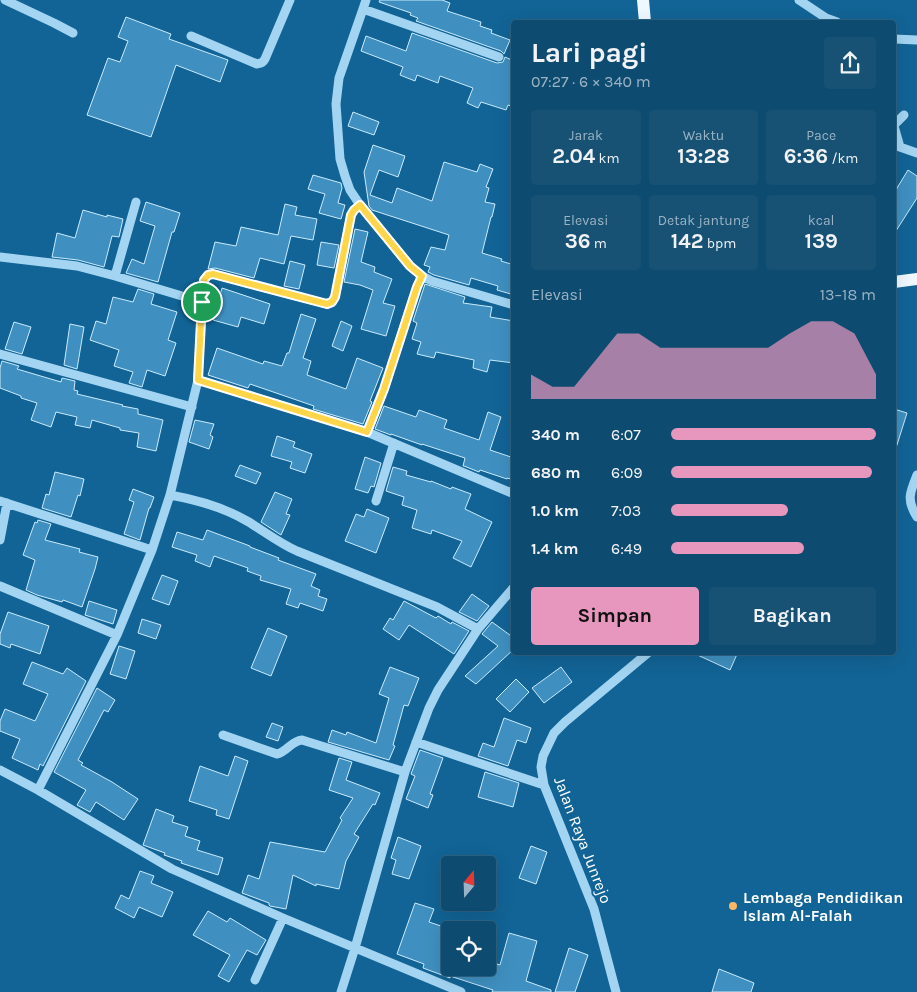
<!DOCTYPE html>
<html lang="id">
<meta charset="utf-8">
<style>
body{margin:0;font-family:Karla,sans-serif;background:#175275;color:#f1f3f6;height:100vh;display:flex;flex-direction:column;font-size:19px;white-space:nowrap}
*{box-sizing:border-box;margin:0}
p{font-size:16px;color:#9bb3c3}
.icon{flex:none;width:28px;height:28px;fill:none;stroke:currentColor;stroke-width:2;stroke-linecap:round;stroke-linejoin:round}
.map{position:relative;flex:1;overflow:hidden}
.details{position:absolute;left:511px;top:20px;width:385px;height:635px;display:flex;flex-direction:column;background:#0e4b70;border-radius:5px;box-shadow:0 5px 20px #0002,0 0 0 1px #2e6383}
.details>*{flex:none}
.needle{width:32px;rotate:19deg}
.buttons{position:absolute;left:441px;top:856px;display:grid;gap:10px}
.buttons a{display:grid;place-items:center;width:55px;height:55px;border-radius:5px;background:#0e4b70;box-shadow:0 5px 20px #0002,0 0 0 1px #2e6383;font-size:25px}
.pin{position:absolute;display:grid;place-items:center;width:42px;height:42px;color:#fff;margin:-21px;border:2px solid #fff;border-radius:50%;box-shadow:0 1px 5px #0007}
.round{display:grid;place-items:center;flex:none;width:52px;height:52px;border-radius:5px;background:#175275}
.summary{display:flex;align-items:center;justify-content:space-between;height:85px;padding:0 20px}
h1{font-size:28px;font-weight:700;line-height:38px}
.figures{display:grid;grid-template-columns:repeat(3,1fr);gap:8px;height:85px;padding:5px 20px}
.figures div{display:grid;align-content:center;border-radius:5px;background:#175275;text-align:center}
.figures b{font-size:21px;font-weight:700}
.figures small{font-size:14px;font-weight:400}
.figures p{font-size:14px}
.chart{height:140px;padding:10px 20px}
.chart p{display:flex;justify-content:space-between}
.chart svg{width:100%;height:90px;margin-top:5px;fill:#e797bd;opacity:.7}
.button{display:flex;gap:10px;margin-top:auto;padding:10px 20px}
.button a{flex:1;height:58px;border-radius:5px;background:#e797bd;color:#111;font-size:20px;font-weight:700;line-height:58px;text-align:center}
.button a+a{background:#175275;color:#f1f3f6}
ul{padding:0 20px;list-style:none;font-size:16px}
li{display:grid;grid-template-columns:80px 60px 1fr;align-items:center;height:38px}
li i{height:12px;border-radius:6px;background:#e797bd}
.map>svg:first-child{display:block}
.building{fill:#3f90c0;stroke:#caebfd}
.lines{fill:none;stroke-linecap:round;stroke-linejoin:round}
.minor{stroke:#a3d5f3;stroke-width:9}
.major{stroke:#eff8ff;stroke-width:12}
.route-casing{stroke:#fff;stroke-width:10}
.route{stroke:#ffd54a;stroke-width:6}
.poi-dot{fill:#ffb765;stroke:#126496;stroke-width:2}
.labels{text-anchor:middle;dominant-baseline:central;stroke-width:4;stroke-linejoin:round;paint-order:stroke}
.street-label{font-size:16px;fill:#fff;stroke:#126496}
.poi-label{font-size:16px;font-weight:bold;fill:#fff;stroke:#126496;text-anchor:start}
</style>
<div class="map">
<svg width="917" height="992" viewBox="0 0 917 992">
<rect width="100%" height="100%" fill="#126496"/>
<path class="building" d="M380,0H442L450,3L447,11L481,22L480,26L492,30L491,33L510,40L504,54L501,51L416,21L418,18L410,15L411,13L379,2Z
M126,17L171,34L169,39L228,60L220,82L176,65L151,137L87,115L108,58L120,62L128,41L118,37Z
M412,33L497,63L503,62L505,57L514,61V107L508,105L506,110L481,102L478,108L467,103L473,88L440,76L438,83L417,75L415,81L400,75L403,67L361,51L366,36L406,51Z
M353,112L379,122L374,135L348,126Z
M373,145L405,156L398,177L379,170L370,195L392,203L397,188L432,201L444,162L477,172L480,164L493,169L486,187L489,188L485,202L495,204L492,217H491L482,253L502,259L501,261L514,265V295L497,290L498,286L471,278L469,285L434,275L428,272L430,267L424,265L431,247L445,250L449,235L372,210L369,206L364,172Z
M908,170L917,176V198L894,234V193Z
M313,175L341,183L342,188L338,203L345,205L341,219L319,213L325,194L308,189Z
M146,202L180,213L174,232H172L158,282L126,273L132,259L144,264L155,226L140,221Z
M285,204L297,207L295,215L317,219L313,240L291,236L284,264L260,258L254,278L215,268L208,269L215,242L236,246L241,227L278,235Z
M83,210L107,217V215L123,219L119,237L112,236L104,267L78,260L52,257L57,233L75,238Z
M355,229L368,232L361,262L375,267L374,272L392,279L383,303L395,306L386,336L361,329L373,290L360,285L344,282Z
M321,242L339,245L334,268L317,265Z
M290,261L305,265L299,289L284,286Z
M425,284L465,297L463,303L492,307L490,317L514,321V363L490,360L487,372L473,368L474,360L436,352L434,358L417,354L421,342L412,339L417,323L413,321Z
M222,288L270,304L264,324L241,317L238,327L213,320Z
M138,289L154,294L151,304L177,312L168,340L176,343L165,376L147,370L142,387L129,383L133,372L114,366L119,350L90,340L96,321L106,324L113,297L133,302Z
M301,314L316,319L303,358L311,361L307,375L346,389L357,358L383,368L370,401L372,402L363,424L313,409L314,406L250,384L248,388L208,375L217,348L263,364L264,361L282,366L287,353H289Z
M341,321L352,326L343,351L332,346Z
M14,322L31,327L22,354L5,349Z
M70,324L84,327L77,369L64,365Z
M2,361L19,366L17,369L61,382L62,378L75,381L74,390L78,391L77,394L123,405L122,406L138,409V414L163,420L156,451L137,447L139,433L120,430V428L92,420L90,428L75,425L77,417L56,412L51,427L31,420L37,403L21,398V396L0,388V368Z
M384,406L416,417L419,410L447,420L444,428L479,440L488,412L501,417L490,450L514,458V480L507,478V479L480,470L479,472L464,466H463L465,458L422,444V445L391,434V435L375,429Z
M894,409L907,413L896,448H894Z
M195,420L214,424L210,435L213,437L209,449L189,442Z
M277,436L295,442L293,447L312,454L305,473L290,468L292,462L271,456Z
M365,457L381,463L374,487L371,486L368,493L355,489Z
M240,465L261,473L256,484L235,476Z
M393,467L407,471L406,475L431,482V481L451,489L452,487L471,494L465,509L492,522L471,567L453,558L462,541L432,530L431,534L412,528L417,510L402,505L404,497L386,491Z
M55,472L84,479L80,496L78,495L71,517L42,508L46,494L49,495Z
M133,489L154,497L150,508H149L140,540L124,534L134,502L129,500Z
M275,492L292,499L286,514L290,515L281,535L261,522Z
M367,509L389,518L376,553L345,541L356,514L364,517Z
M38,520L51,524L45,540L80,549L79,552L98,557L95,569L82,607L63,600L62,602L37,595L26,590L35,560L23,555L35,522L37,523Z
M207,530L250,546V547L279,558L278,560L316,574L311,586L320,590L318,596L327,599L323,611L300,603L298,608L286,604L291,589L260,580L261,576L247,571L248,568L214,556L210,567L195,561L197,555L172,547L177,532L203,540Z
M162,575L178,581L169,605L152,599Z
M472,594L489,606L477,621L459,612Z
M89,601L117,610L113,624L85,615Z
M404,601L436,618L438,616L451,624L452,622L469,631L454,654L409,625L399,640L383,629L390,618L393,620Z
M8,612L49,626L40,654L11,644L10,648L0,644V634Z
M142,619L161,625L156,639L138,633Z
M492,622L514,638V649L476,684L465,676L498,646L482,634Z
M268,628L287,636L271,676L251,668Z
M119,646L135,651L126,679L110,674Z
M691,652H738L730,670Z
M32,662L63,674L67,668L86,681L43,766L40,764L38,770L12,758L20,739L0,731V721L5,709L35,721L48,694L23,684Z
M390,667L419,678L408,706L404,705L393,745L395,746L389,760L328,742L332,730L346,735L347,732L376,743L389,698L379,694Z
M561,667L572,682L544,703L532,688Z
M516,679L529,692L510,712L496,699Z
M97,688L115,700L108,712L104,710L78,760L83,763L81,765L112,782L138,799L124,820L96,802L90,812L77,805L86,790L54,772Z
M504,718L531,728L526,743L517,740L508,766L478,756L483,743L494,747Z
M272,723L283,727L278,741L266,737Z
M420,750L443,758L430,794L433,795L428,808L406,799L415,776L411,774Z
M235,756L248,761L229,819L216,815L217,810L189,801L200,766L228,776Z
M339,758L352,762L346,780L380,793L375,805L373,804L354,834L359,837L346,861L339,889L316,884V886L293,875L286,909L270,906L269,905V903L242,893L248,875L259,879L270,842L325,852L342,820L340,818L353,798L329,790Z
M485,772L519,783L513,807L478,797Z
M156,809L174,816L172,822L188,827L185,836L200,841L197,850L223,858L218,875L181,863L182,861L164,855L165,853L143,845Z
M398,837L421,846L409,879L392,874L396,860L391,858Z
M531,846L547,852L536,884L519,878Z
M140,871L154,876L151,883L173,892L162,917L139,907L134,918L115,908L121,895L129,899Z
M415,903L434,909L429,922L450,929V968H488V961L500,965L509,933L537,941L526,981L551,990V992H492L493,990L450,976V978L423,968L424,964L397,954Z
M208,911L227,922L230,918L266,940L257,955L247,950L229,982L218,976L230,955L193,935Z
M569,948L588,955L575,992H555Z
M719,969L754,983L751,992H712Z"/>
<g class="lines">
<path class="minor" d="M5,0L54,23L73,33
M366,0L363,9L339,78L336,104L340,159L345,176L350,190L360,205L410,266L422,276L432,281L514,305
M799,0L826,18L837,22
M363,9L499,57
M191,36L257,64C261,63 263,63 265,59L290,0
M894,39L917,40
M894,125L904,115
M894,126L900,147
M894,145L917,153
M0,257L77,266L115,276L202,302
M115,276L136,202
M0,354L192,407
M198,380L367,432L514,494
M367,432L384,389L417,287L422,276
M917,475C910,492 906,500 917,517
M170,495C198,500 223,507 247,521C264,531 279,543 297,551L437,607L478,629
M0,501L152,550
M376,501L394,443
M0,540L7,503
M0,586L117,635
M223,735L277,754C287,752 291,741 302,740L405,772
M416,742L544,785
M0,770L38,790L172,869L283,918L461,992
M38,790L117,635L152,550L170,495L198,380L202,302L204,280L208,275L213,274L327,304L332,302L335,297L351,215L354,210L360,205
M255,980L283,918
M341,992L355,948L405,772L429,708L438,690L478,629L514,587
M616,992L594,909L544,785L541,767L543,756L554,733L565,722L649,652"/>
<path class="major" d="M643,0L645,22
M894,282L917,279"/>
</g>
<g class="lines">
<g class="route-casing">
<path id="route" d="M360,205L410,266L422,276L417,287L384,389L367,432L198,380L202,302L204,280L208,275L213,274L327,304L332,302L335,297L351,215L354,210Z"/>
</g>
<use href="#route" class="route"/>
</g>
<circle class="poi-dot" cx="733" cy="906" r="5"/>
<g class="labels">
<g class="street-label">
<text transform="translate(583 840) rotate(69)">Jalan Raya Junrejo</text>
</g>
<g class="poi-label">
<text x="743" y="897">Lembaga Pendidikan<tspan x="743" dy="18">Islam Al-Falah</tspan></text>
</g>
</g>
</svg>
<div class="buttons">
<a><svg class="needle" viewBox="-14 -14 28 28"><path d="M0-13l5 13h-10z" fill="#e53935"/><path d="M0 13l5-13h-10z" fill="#9bb3c3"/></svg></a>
<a><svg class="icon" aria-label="locate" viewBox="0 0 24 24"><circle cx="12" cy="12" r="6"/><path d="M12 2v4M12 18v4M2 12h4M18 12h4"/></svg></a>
</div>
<div class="pin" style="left:202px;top:302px;background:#1e9e55"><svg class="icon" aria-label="arrive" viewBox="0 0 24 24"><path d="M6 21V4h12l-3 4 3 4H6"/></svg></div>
<section class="details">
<div class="summary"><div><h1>Lari pagi</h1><p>07:27 · 6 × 340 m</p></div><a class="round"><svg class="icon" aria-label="share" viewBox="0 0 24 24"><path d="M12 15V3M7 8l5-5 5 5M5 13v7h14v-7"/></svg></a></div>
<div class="figures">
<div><p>Jarak</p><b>2.04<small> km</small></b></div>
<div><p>Waktu</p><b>13:28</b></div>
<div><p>Pace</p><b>6:36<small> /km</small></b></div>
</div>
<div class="figures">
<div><p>Elevasi</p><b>36<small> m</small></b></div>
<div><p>Detak jantung</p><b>142<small> bpm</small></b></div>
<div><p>kcal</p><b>139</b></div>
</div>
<div class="chart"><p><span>Elevasi</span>13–18 m</p>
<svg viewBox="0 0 160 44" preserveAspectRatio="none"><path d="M0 44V32L10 38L20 38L30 25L40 12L50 12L60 19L70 19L80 19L90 19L100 19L110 19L120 12L130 6L140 6L150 12L160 32V44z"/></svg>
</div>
<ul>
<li><b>340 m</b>6:07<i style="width:100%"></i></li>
<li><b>680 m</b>6:09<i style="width:98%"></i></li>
<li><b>1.0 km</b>7:03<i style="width:57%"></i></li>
<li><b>1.4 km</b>6:49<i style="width:65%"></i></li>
</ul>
<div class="button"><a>Simpan</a><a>Bagikan</a></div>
</section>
</div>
